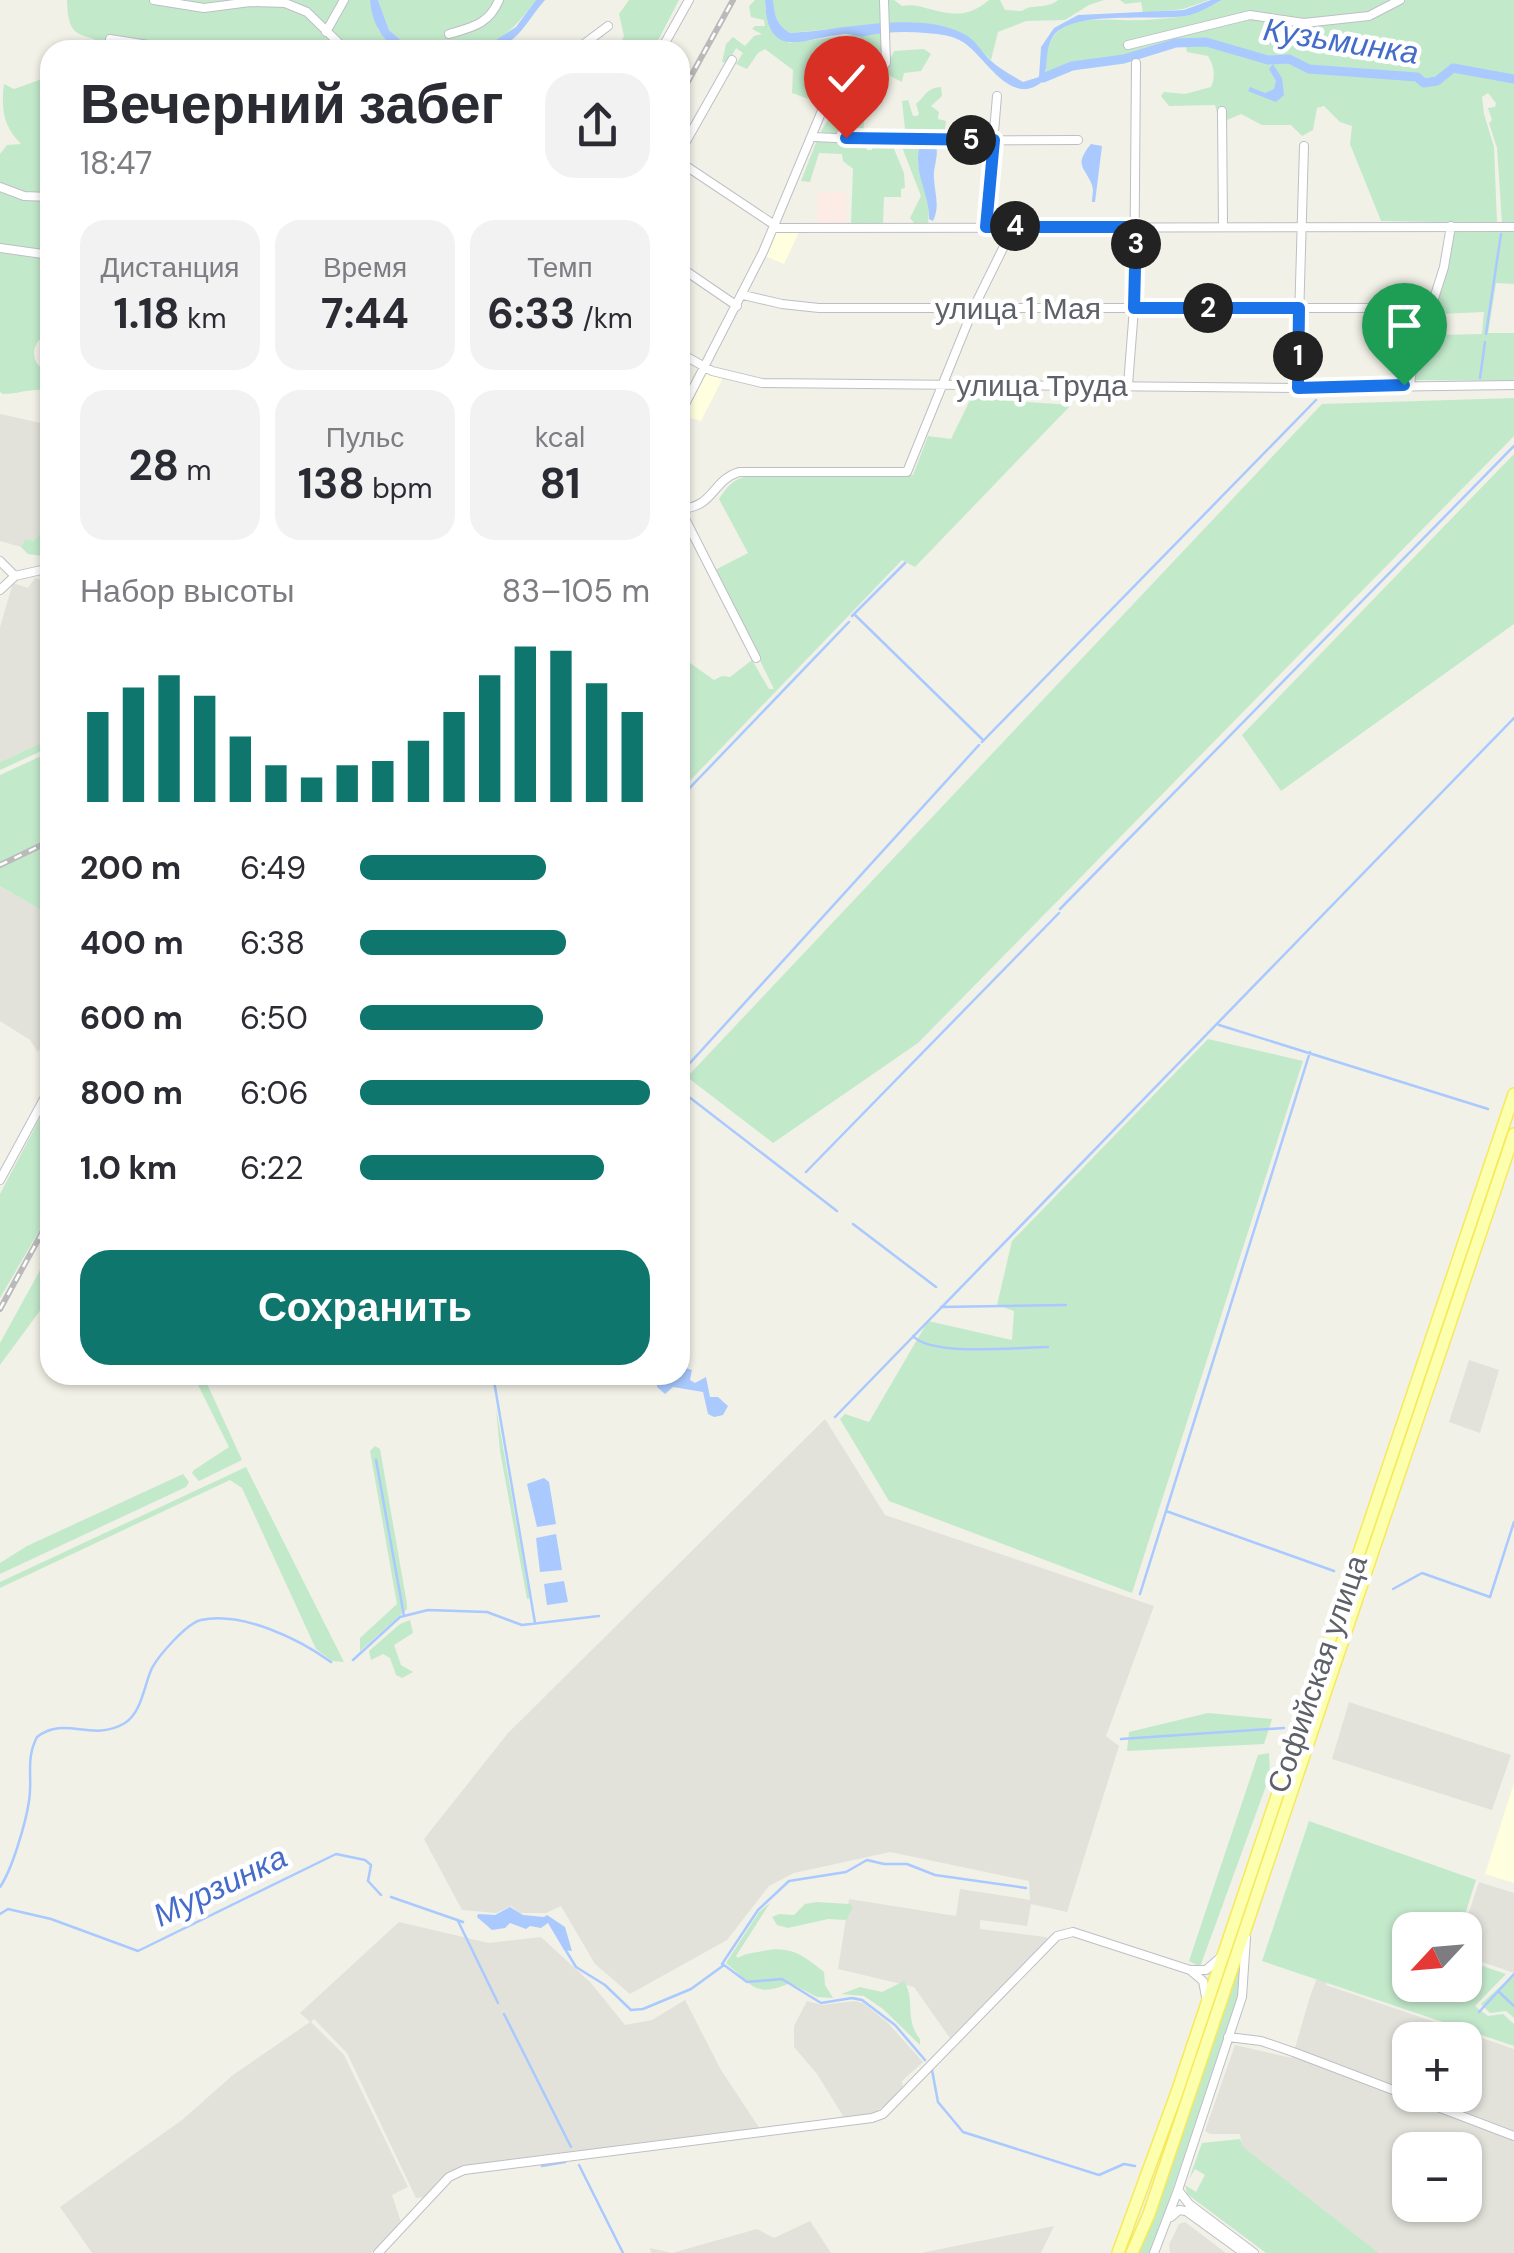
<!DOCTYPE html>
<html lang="ru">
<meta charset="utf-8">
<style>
body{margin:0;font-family:"DM Sans",sans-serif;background:#f2f2f3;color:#2b2b33;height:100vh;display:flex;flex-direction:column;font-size:38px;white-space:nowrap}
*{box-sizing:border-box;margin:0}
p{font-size:32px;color:#7c7c81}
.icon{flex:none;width:55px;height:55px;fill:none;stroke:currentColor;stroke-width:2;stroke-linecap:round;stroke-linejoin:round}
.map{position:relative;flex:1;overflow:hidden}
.details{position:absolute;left:40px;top:40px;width:650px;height:1345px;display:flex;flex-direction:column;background:#fff;border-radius:30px;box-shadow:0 2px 8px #0004}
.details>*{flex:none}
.needle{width:65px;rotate:244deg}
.tools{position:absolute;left:1392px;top:1912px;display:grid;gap:20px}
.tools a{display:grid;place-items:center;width:90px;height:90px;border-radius:20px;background:#fff;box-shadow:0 2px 8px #0004;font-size:50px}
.pin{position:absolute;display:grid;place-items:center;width:85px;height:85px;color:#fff;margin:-102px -42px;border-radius:50% 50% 50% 0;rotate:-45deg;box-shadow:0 0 10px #0007}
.pin .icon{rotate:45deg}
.km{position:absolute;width:50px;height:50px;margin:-25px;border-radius:50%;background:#222;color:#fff;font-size:28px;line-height:50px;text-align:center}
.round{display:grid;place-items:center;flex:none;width:105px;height:105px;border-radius:30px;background:#f2f2f3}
.summary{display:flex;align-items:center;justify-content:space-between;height:170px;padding:0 40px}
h1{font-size:55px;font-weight:700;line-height:75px}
.stats{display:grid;grid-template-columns:repeat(3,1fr);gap:15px;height:170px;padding:10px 40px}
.stats div{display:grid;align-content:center;border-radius:25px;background:#f2f2f3;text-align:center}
.stats b{font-size:42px;font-weight:700}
.stats small{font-size:28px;font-weight:400}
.stats p{font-size:28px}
.chart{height:280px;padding:20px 40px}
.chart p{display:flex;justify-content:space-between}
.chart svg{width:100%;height:180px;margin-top:10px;stroke:#0f766e;stroke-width:6}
.button{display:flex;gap:20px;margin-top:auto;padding:20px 40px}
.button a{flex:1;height:115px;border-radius:30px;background:#0f766e;color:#fff;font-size:40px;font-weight:700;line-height:115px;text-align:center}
ul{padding:0 40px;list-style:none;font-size:32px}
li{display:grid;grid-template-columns:160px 120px 1fr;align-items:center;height:75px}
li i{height:25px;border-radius:12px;background:#0f766e}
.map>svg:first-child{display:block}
.commercial{fill:#fffede}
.industrial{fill:#e2e2db;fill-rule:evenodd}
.medical{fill:#fdece5}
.green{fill:#c3e9cb;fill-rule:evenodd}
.water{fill:#a9c9ff}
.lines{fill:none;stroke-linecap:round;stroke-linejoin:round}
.stream{stroke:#a9c9ff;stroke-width:2.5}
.river{stroke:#a9c9ff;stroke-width:9}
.minor-casing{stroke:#bebfc6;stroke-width:10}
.major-casing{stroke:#f7e95b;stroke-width:14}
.minor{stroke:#fff;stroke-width:8}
.major{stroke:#fcffae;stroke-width:11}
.rail-casing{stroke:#bababb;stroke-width:6}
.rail{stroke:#fff;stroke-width:2.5;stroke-dasharray:8;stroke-linecap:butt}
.route-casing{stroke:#fff;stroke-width:20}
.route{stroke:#1a73e8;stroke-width:12}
.labels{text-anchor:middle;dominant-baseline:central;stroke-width:9;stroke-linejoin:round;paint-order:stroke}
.street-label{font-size:30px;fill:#5e6168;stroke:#fff}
.water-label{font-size:32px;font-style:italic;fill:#456cc9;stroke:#fff}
</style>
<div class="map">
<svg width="1514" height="2253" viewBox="0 0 1514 2253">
<rect width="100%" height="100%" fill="#f1f1e7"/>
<path class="commercial" d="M775,232H799L784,264L765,256Z
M704,371L723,378L701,421L681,415Z
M1514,1783V1883L1485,1874Z"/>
<path class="industrial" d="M0,414L50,425V520L34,541L25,539L21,547L0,541Z
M35,578L50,583V739L0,762V627L13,583L28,588Z
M0,886L50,915V1030L38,1052L30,1040L0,1021Z
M1469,1360L1499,1370L1480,1433L1449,1422Z
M825,1419L885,1515L1154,1606L1106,1736L1119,1746L1067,1912L1031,1904L1027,1926L980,1920V1929L1046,1937L1048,1940L950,2038L914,1987L838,1969L849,1899L956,1916L960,1889L1030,1900L1029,1881L890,1852L794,1873L769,1886L727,1940L630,1994L595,1964L561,1906L546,1913H520L511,1906L496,1913L462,1910L424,1839L508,1733Z
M1349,1702L1511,1755L1492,1810L1332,1759Z
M1479,1882L1514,1893V1973L1465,1956L1463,1930Z
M399,1922L489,1943L541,1937L591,1983L625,2025L652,2020L685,2000L721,2070L762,2132L463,2166L440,2179L425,2197L416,2198L347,2053L314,2019L311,2022L344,2055L408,2187L392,2195L401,2222L371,2253H92L60,2207L182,2120L233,2075L310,2022L300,2013Z
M1320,1979L1327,1981L1326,1985L1514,2049V2253H1379L1242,2147L1240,2134H1210L1205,2131L1235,2045L1292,2058L1309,2000L1316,1980ZM1410,2040H1465V2095H1410ZM1410,2150H1465V2205H1410Z
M807,2001L822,2005L855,2001L863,2003L887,2022L923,2062L902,2081L903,2088L883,2107L873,2113L845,2119L817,2074L794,2047V2026Z
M810,2221L831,2253H651L650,2248L672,2253L757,2229L774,2238Z
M1185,2222L1226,2253H1170L1169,2245L1179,2224Z
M1054,2226L1041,2253H921Z"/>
<path class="medical" d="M817,192H846L847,223H817Z"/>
<path class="green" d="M67,0H370L378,30L399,50H111C85,27 68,47 67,0Z
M378,0H536C494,57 478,50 412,50L389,30Z
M629,0H679L653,50H617L624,36L619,14Z
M755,0H765V9L789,43C821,39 850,35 881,31L884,57L879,67L839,78L823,104L792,93L793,70L765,49L758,53L747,69L736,64L743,53L736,48L728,63L722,62L726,44L733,37L745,46L754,36L762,34L752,29L755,26H765L764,20L751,17L749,6Z
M773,0H881L882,24L790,33C776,24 775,16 773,0Z
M887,0H894L902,6C927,0 955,30 989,0H1000L1005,10L1022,11C1032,3 1047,10 1058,0H1104L1089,5L1065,20L1026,21L998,32L991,60C960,27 932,25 889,23Z
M1120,0H1209L1183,9L1143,13L1141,2L1125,4Z
M1222,0H1514V79L1482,76L1514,83V224L1502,222L1497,148L1489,123L1492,120L1488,108L1495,107L1496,103L1488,93L1482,97L1484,114L1494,147L1497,223L1381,221L1350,144L1352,126L1340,122L1324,106L1317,108L1313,130L1302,136L1291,125H1262L1241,114L1220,123L1215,105L1169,106L1161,96L1164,92L1185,94L1211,87C1216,76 1214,66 1208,56L1187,52L1185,43L1124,59L1071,66L1046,74C1044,18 1076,19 1121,20C1141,21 1164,19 1185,16C1198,13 1210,6 1222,0Z
M924,49L931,54L921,71L904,73L902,82L884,73L894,51Z
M45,78L50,82V339L39,340C29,353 35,367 50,373V391C32,387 21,394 3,394L0,392V154L7,145L21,144C3,126 1,109 4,84L14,89Z
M854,82L852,97L865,108L863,135L823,133L821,131L836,106L841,86Z
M941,87L942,96L931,106L939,112L938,119L946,121L944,136L906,138L902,101L908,100L913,116H917L919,114L916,104C926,96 926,88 941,87Z
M817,140L867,144V150H872L873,144H892L904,173L905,188L901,189V197H884L883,223H851L853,169L843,161L842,154L819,153L810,182L801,181Z
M904,144H925C910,162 922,172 927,191C929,202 929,215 928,225L915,224L910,218L921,196L902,147Z
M1455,229L1514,230V284L1496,283L1488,333H1514V381L1414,380L1415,366L1448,268ZM1484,312L1482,334L1434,335L1440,314Z
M971,398L1071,405L915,567L902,560L680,791V646L686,660L714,680L722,676L730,677L752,660L769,689H774L715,570L748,553L719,499C729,484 734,479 751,475H913L928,436L951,439Z
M1514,398V436L918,1043L773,1143L687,1077L1322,404Z
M1514,454V624L1281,791L1242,735Z
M50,520V557L28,554L21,547L25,539L34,541Z
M50,739V747L0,770V762Z
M50,752V838L0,862V775Z
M50,843V915L0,886V868Z
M1208,1039L1303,1061L1132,1593L889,1501L840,1419L845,1414L869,1422L928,1321L1012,1340L1014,1311L997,1305L1012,1241Z
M50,1099V1212L0,1298V1194Z
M50,1252V1297L0,1365V1343Z
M193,1375H203L242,1460L199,1481L192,1473L194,1470L229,1447Z
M496,1408L530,1598L527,1599L500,1451Z
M375,1446L380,1449L407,1604V1609L360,1651V1638L397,1604L370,1451Z
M246,1467L344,1662L332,1661L316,1649L242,1488L230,1480L0,1588V1582Z
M183,1474L189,1482L186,1487L0,1574V1563L27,1546Z
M410,1620L413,1633L394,1645L401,1665L413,1672L402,1678L396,1675L390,1658L383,1654L371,1660L369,1651L400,1624Z
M1208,1713L1272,1719L1264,1744L1127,1751L1129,1732Z
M1269,1753L1270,1775L1200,1967L1189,1961L1258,1755Z
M1309,1821L1476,1880L1460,1930H1410V1985H1465V1960L1506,1974L1475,2006L1488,2016L1503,2014L1514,2024V2046L1262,1961Z
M817,1902L849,1904L853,1907L846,1920L828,1919L788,1928L777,1925L772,1917L779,1914L794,1915L805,1904Z
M770,1903L736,1956L738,1958C746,1953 753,1953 763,1951C790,1945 803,1955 824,1972L825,1985L833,1998L817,1997L790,1983C754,1999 752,1984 726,1963L759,1912Z
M1240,1958L1239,1997L1161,2224L1149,2253H1137Z
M1514,1974V2018L1506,2011L1490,2013L1481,2004Z
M904,1981C916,2001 904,2019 920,2039V2045L883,2009L864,1996L841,1994L860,1987L882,1992Z
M1240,2139L1243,2147L1379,2253H1266L1187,2194L1185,2185L1196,2192L1205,2175L1195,2169L1189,2179L1202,2143Z"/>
<path class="water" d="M370,0H378L389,30L412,50C385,50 372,25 370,0Z
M536,0H545C524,23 517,50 481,50L516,27Z
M765,0H773C775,16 776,24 790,33C839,31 915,10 962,33C974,38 981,51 990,60C1000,69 1011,75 1023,82L1039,77L1041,47L1054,28L1078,15L1184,10L1211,0H1222C1210,6 1198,14 1185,16C1152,21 1073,10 1054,35C1044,49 1049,66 1043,81C1011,109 986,57 963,42C952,35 938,34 926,33C904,31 884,32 865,36C859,38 851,33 843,34C805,38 767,63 765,0Z
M1273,64L1282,78L1284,95L1276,102L1248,91L1250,87L1265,93L1274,89L1276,81L1269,69Z
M925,144L936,145C939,157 933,166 934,179C935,195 940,206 933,221L929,219C930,193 912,172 920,146Z
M1091,144L1102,146L1095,202H1092C1092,196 1094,190 1092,185C1085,167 1073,166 1091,144Z
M680,1366L692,1370L690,1380L695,1383L706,1377L710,1397H718L728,1406L723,1415L714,1417L708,1414L703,1392L673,1387L665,1394L657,1387L656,1375H680Z
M544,1478L549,1482L556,1524L537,1527L527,1484Z
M556,1534L562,1570L540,1572L536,1538Z
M564,1581L568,1602L547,1605L544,1584Z
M510,1907L523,1915L544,1917L547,1915L565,1927L572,1951L564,1950L548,1923L541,1928L530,1926L526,1929L510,1923L505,1928L492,1930L477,1917L478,1914L495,1915Z"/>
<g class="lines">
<path class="stream" d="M1486,334L1501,234
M1480,378L1485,342
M854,614L982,739
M852,616L905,563
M982,742L1316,400
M680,798L849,622
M1060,909L1514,446
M1219,1025L1488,1109
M680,1074L979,745
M680,1090L837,1211
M806,1172L1059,913
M853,1224L936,1287
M941,1307L1066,1305
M913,1336C932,1357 1019,1347 1048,1347
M493,1375L535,1623
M835,1417L1514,718
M376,1460L404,1616
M1166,1511L1334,1571
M1393,1589L1422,1573L1490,1597L1514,1522
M1140,1594L1310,1052
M353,1660L400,1617L428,1610L487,1612L522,1625L599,1616
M1121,1739L1284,1728
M0,1887C12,1870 26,1822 29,1801C33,1778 25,1760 37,1737C66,1715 91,1743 125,1723C142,1712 144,1685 152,1668C159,1655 187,1623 201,1620C242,1611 299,1639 331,1662
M391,1897L463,1922
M0,1914L8,1909L51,1919L138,1951L336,1854L365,1860L371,1865L368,1881L381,1895
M458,1921L498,2003
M565,1949L576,1967L605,1985L631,2010L643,2009L691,1989L724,1965L747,1982L782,1979L821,2003L852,1998L862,2000L895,2025L925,2060
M722,1964L758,1910L789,1881L846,1872L867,1860L884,1864H907L935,1875L1026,1888
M1498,1991L1514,2006
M1479,2012L1514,1974
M504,2014L571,2147
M932,2070L938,2102L963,2132L1099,2175L1124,2164L1135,2166
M579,2165L623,2253
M542,2166L565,2162"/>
<path class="river" d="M1043,78L1072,66L1124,59L1176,43L1206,42L1268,60L1289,59L1309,69L1417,77L1424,83L1437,81L1453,68L1514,79"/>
<g class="minor-casing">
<path id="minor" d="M154,0L204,8L250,2L285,3L307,12L346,50
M326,32L344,0
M449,34C473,27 489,24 499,0
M110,39L180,50
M1128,45L1250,15L1304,23L1369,16L1400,0
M576,50L608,26
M661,50L689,0
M1222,111L1223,226
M814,137L897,141L1078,140
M680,152L732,60
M680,162L776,226
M0,187L24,196L50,197
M986,227L997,96
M774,228L1514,227
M0,248L50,255
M680,267L737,306
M743,295L782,304L819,308H1414
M680,353L712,371L762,383L1297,388L1514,385
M1128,385L1134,308L1136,63
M1410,385L1412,368L1444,267L1451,226
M1297,388L1304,146
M680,414L763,252L831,89C846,72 870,80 886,63L884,0
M680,509C715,507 711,481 739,472H907L974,307L1014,226
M680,509L756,658
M0,561L15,576
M0,590L15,576L50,568
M0,1180L50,1088
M1206,1997L1203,1981L1190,1970H1206L1221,1957
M1228,2037L1261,2041L1296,2053L1514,2136
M1178,2190L1189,2204L1254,2253
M1171,2217L1179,2210L1186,2211L1244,2253
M378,2253L449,2177L464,2170L872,2118L883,2114L1057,1936L1073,1932L1190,1970
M1154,2253L1178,2190L1242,1997L1246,1938"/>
</g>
<g class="major-casing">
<path id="major" d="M1118,2253L1176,2095L1514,1094
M1132,2253L1149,2214L1514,1134"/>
</g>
<use href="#minor" class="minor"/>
<use href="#major" class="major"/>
<g class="rail-casing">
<path id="rail" d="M680,96L733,0
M0,865L50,841
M0,1309L50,1218"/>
</g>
<use href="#rail" class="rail"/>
</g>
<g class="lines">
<g class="route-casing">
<path id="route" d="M846,138L994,140L986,227H1136L1134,308H1299L1298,388L1404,385"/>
</g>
<use href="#route" class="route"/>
</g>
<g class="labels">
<g class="street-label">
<text x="1018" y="308">улица 1 Мая</text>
<text x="1042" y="385">улица Труда</text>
<text transform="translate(1317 1674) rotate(-71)">Софийская улица</text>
</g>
<g class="water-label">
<text transform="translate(1341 41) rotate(9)">Кузьминка</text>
<text transform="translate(220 1886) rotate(-26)">Мурзинка</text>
</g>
</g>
</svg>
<div class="tools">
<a><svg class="needle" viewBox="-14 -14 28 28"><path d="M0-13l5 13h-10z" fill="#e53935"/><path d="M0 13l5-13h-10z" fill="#7c7c81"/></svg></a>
<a>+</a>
<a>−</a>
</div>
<div class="pin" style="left:1404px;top:385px;background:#1e9e55"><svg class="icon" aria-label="arrive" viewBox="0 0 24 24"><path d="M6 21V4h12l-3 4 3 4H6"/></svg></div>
<div class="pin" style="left:846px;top:138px;background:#d93025"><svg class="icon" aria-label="check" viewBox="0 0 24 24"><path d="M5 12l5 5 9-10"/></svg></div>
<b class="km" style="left:1298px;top:356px">1</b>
<b class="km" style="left:1208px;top:308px">2</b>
<b class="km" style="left:1136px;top:244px">3</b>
<b class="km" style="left:1015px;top:226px">4</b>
<b class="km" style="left:971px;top:140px">5</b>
<section class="details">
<div class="summary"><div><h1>Вечерний забег</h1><p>18:47</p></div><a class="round"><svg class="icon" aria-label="share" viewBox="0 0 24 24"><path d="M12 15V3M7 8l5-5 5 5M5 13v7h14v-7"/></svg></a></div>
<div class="stats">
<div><p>Дистанция</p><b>1.18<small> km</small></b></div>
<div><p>Время</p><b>7:44</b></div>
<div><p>Темп</p><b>6:33<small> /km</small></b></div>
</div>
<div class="stats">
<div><b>28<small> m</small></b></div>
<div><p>Пульс</p><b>138<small> bpm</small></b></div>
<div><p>kcal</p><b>81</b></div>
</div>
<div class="chart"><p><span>Набор высоты</span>83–105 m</p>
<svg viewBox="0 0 160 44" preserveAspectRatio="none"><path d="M5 44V22M15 44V16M25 44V13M35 44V18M45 44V28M55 44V35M65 44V38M75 44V35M85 44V34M95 44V29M105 44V22M115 44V13M125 44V6M135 44V7M145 44V15M155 44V22"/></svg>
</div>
<ul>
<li><b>200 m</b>6:49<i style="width:64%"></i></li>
<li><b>400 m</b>6:38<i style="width:71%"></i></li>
<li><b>600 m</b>6:50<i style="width:63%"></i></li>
<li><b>800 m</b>6:06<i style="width:100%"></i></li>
<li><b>1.0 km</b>6:22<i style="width:84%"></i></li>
</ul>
<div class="button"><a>Сохранить</a></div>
</section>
</div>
